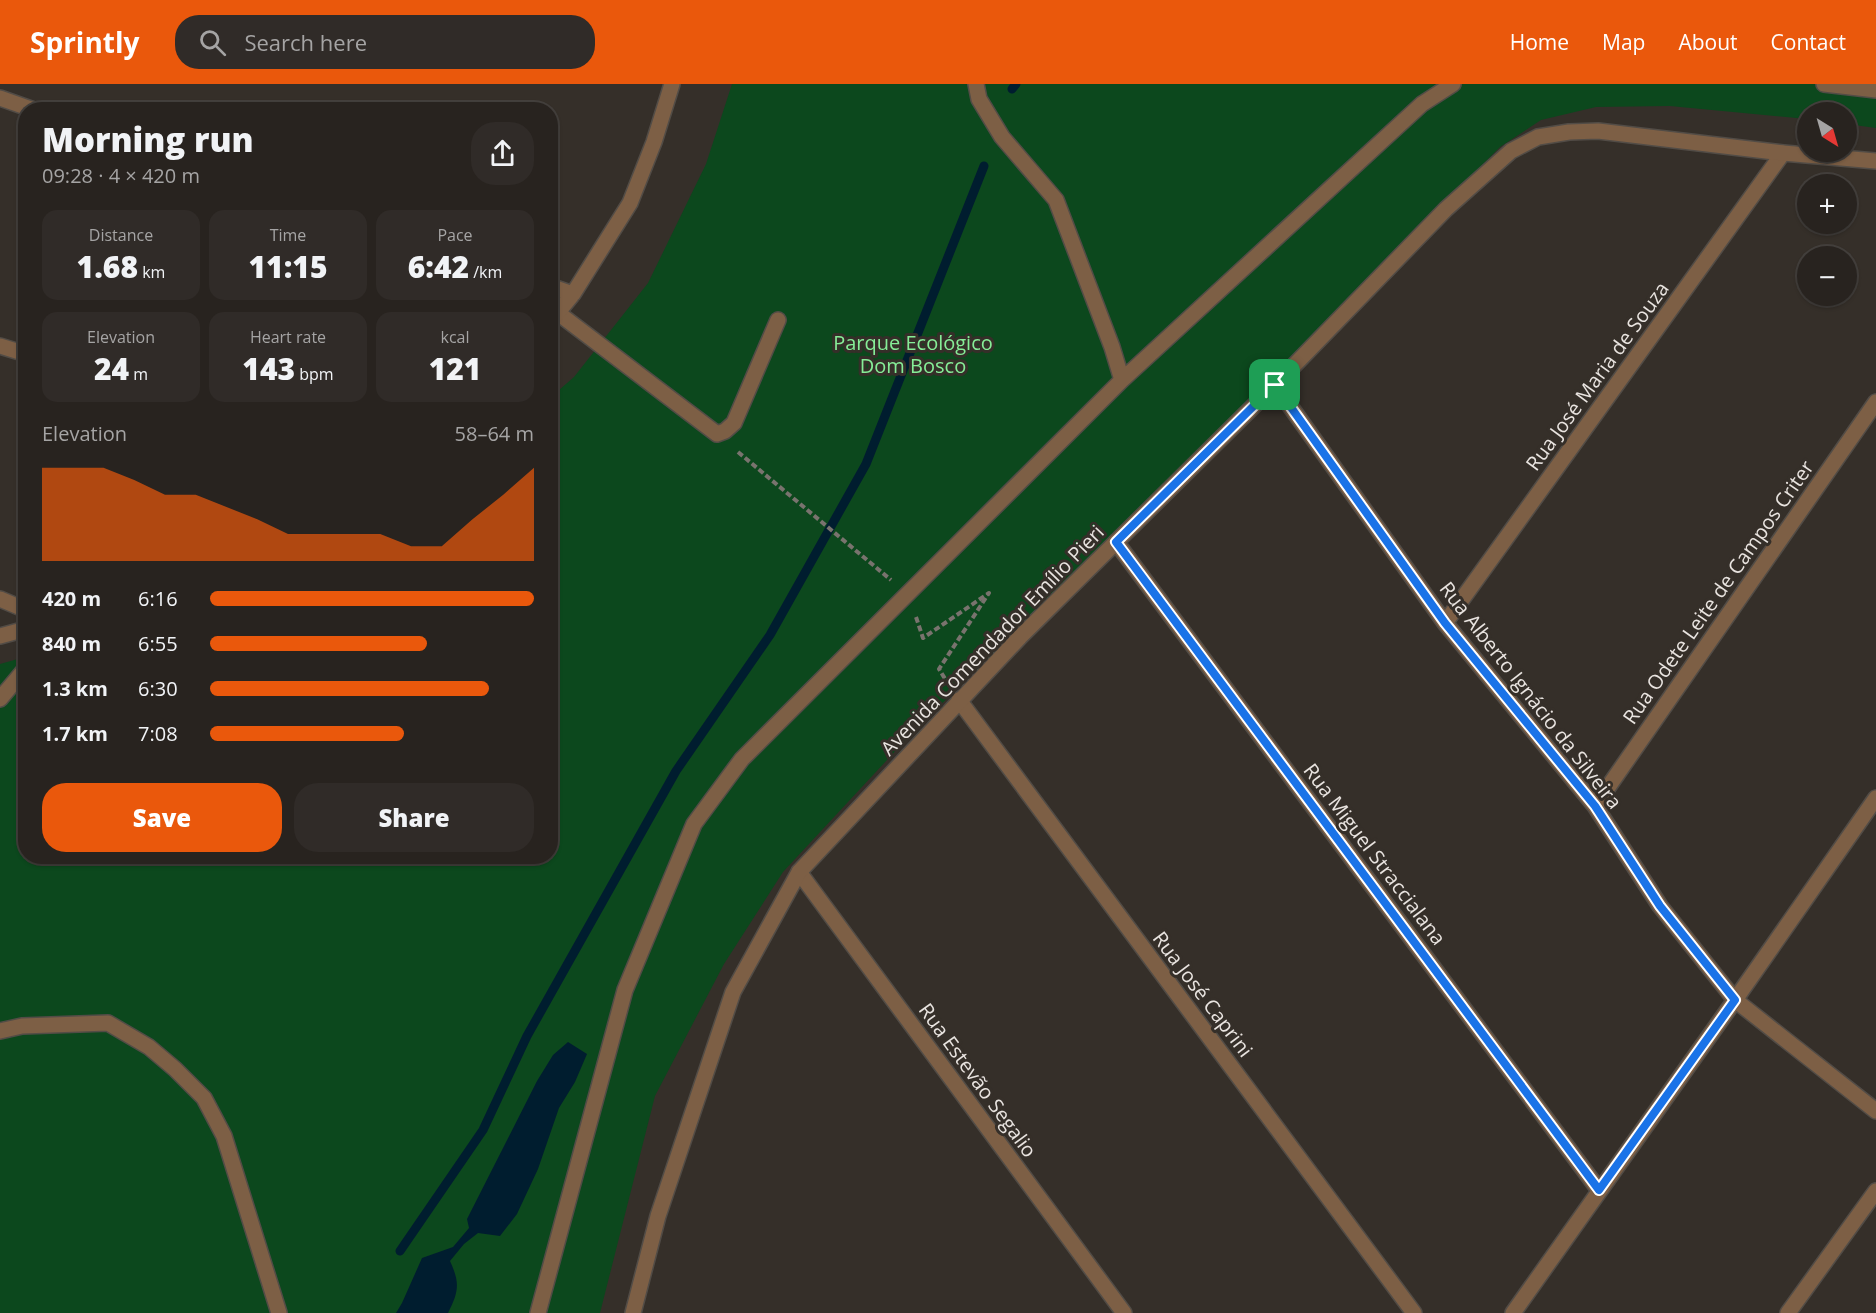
<!DOCTYPE html>
<meta charset="utf-8">
<style>
body{margin:0;font-family:"Open Sans",sans-serif;background:#302b28;color:#f1f3f6;height:100vh;display:flex;flex-direction:column;font-size:22px;white-space:nowrap}
*{box-sizing:border-box;margin:0}
p{font-size:20px;color:#a5a4a4}
.icon{flex:none;width:33px;height:33px;fill:none;stroke:currentColor;stroke-width:2;stroke-linecap:round;stroke-linejoin:round}
.map{position:relative;flex:1;overflow:hidden}
.details{position:absolute;left:18px;top:18px;width:540px;height:762px;display:flex;flex-direction:column;background:#28231f;border-radius:24px;box-shadow:0 2px 4px #0004,0 0 0 2px #44403d}
.details>*{flex:none}
.needle{width:39px;rotate:143deg}
.buttons{position:absolute;left:1797px;top:18px;display:grid;gap:12px}
.buttons a{display:grid;place-items:center;width:60px;height:60px;border-radius:50%;background:#28231f;box-shadow:0 2px 4px #0004,0 0 0 2px #44403d;font-size:30px}
.pin{position:absolute;display:grid;place-items:center;width:51px;height:51px;color:#fff;margin:-26px;border-radius:12px;box-shadow:0 3px 9px #0006}
.round{display:grid;place-items:center;flex:none;width:63px;height:63px;border-radius:24px;background:#302b28}
.overview{display:flex;align-items:center;justify-content:space-between;height:102px;padding:0 24px}
h1{font-size:33px;font-weight:800;line-height:45px}
.figures{display:grid;grid-template-columns:repeat(3,1fr);gap:9px;height:102px;padding:6px 24px}
.figures div{display:grid;align-content:center;border-radius:15px;background:#302b28;text-align:center}
.figures b{font-size:30px;font-weight:800}
.figures small{font-size:16px;font-weight:400}
.figures p{font-size:16px}
.chart{height:168px;padding:12px 24px}
.chart p{display:flex;justify-content:space-between}
.chart svg{width:100%;height:108px;margin-top:6px;fill:#ea580c;opacity:.7}
.cta{display:flex;gap:12px;margin-top:auto;padding:12px 24px}
.cta a{flex:1;height:69px;border-radius:24px;background:#ea580c;color:#fff;font-size:24px;font-weight:800;line-height:69px;text-align:center}
.cta a+a{background:#302b28;color:#f1f3f6}
ul{padding:0 24px;list-style:none;font-size:20px}
li{display:grid;grid-template-columns:96px 72px 1fr;align-items:center;height:45px}
li i{height:15px;border-radius:8px;background:#ea580c}
header{display:flex;align-items:center;gap:36px;box-sizing:border-box;height:84px;padding:0 30px;background:#ea580c;color:#fff}
header strong{font-size:28px}
nav{display:flex;gap:33px;margin-inline-start:auto;font-size:21px}
.search{width:420px;height:54px;background:#302b28;display:flex;align-items:center;gap:15px;box-sizing:border-box;padding:0 21px;border-radius:24px;color:#a5a4a4;font-size:22px}
.map>svg:first-child{display:block}
.green{fill:#0c481d}
.water{fill:#001d2f}
.lines{fill:none;stroke-linecap:round;stroke-linejoin:round}
.stream{stroke:#001d2f;stroke-width:9}
.service-casing{stroke:#524c46;stroke-width:18}
.minor-casing{stroke:#524c46;stroke-width:18}
.tertiary-casing{stroke:#524c46;stroke-width:18}
.path{stroke:#79736e;stroke-width:4;stroke-dasharray:6 3;stroke-linecap:butt}
.service{stroke:#7d5f45;stroke-width:15}
.minor{stroke:#7d5f45;stroke-width:15}
.tertiary{stroke:#7d5f45;stroke-width:15}
.route-casing{stroke:#fff;stroke-width:12}
.route{stroke:#1a73e8;stroke-width:8}
.labels{text-anchor:middle;dominant-baseline:central;stroke-width:6;stroke-linejoin:round;paint-order:stroke}
.park-label{font-size:20px;fill:#86ed97;stroke:#352f29}
.street-label{font-size:20px;fill:#e9e4e0;stroke:#352f29}
</style>
<header>
<strong>Sprintly</strong>
<div class="search"><svg class="icon" aria-label="search" viewBox="0 0 24 24"><circle cx="10" cy="10" r="6"/><path d="M15 15l6 6"/></svg>Search here</div>
<nav><a>Home</a><a>Map</a><a>About</a><a>Contact</a></nav>
</header>
<div class="map">
<svg width="1876" height="1229" viewBox="0 0 1876 1229">
<rect width="100%" height="100%" fill="#352f29"/>
<path class="green" d="M732,0H1876V44L1847,40L1846,28H1808L1807,35L1670,22L1596,23L1541,36L1500,63L1155,410L913,648L783,788L724,880L655,1012L600,1229H0V580L25,573L26,772H550L551,313L574,293L648,199L706,80Z"/>
<path class="water" d="M568,958L587,970L575,998L559,1024L538,1085L517,1130L500,1152L478,1149L464,1160L450,1177C460,1199 459,1207 448,1229H396L402,1219L422,1174L453,1163L469,1144L467,1135L537,997L553,971Z"/>
<g class="lines">
<path class="stream" d="M1012,5L1016,0
M400,1167L483,1046L527,952L676,687L770,551L866,380L984,82"/>
<g class="service-casing">
<path id="service" d="M1824,0L1876,6
M558,229L717,350L725,347L734,339L778,236
M1122,296L1422,20L1453,0
M0,615L26,584
M0,947L22,942L108,939L149,963L175,985L204,1014L224,1052L279,1229
M538,1229L625,906L694,740L742,675L1122,296L1112,263L1056,116L1002,53L979,15L976,0"/>
</g>
<g class="minor-casing">
<path id="minor" d="M0,14L34,26
M550,202L573,210
M550,238L573,210L630,119L654,58L672,0
M0,262L26,270
M1275,301L1445,539L1595,722L1660,822L1735,916L1876,1027
M1116,458L1599,1106
M0,515L26,526
M1445,539L1783,69
M0,552L26,545
M959,616L1414,1229
M1595,722L1876,318
M799,788L1124,1229
M1513,1229L1735,916L1876,714
M1788,1229L1876,1107"/>
</g>
<g class="tertiary-casing">
<path id="tertiary" d="M633,1229L658,1132L733,908L799,788L1020,553L1275,301L1446,125L1511,67L1538,53L1569,48L1598,47L1783,69L1876,77"/>
</g>
<path class="path" d="M738,368L891,496
M916,533L923,554L989,509L939,585L947,598"/>
<use href="#service" class="service"/>
<use href="#minor" class="minor"/>
<use href="#tertiary" class="tertiary"/>
</g>
<g class="lines">
<g class="route-casing">
<path id="route" d="M1275,301L1445,539L1595,722L1660,822L1735,916L1599,1106L1116,458Z"/>
</g>
<use href="#route" class="route"/>
</g>
<g class="labels">
<g class="park-label">
<text x="913" y="258">Parque Ecológico<tspan x="913" dy="23">Dom Bosco</tspan></text>
</g>
<g class="street-label">
<text transform="translate(1597 292) rotate(-54)">Rua José Maria de Souza</text>
<text transform="translate(1718 508) rotate(-55)">Rua Odete Leite de Campos Criter</text>
<text transform="translate(992 556) rotate(-46)">Avenida Comendador Emílio Pieri</text>
<text transform="translate(1531 611) rotate(52)">Rua Alberto Ignácio da Silveira</text>
<text transform="translate(1375 770) rotate(53)">Rua Miguel Straccialana</text>
<text transform="translate(1203 910) rotate(53)">Rua José Caprini</text>
<text transform="translate(978 996) rotate(54)">Rua Estevão Segalio</text>
</g>
</g>
</svg>
<div class="buttons">
<a><svg class="needle" viewBox="-14 -14 28 28"><path d="M0-13l5 13h-10z" fill="#e53935"/><path d="M0 13l5-13h-10z" fill="#a5a4a4"/></svg></a>
<a>+</a>
<a>−</a>
</div>
<div class="pin" style="left:1275px;top:301px;background:#1e9e55"><svg class="icon" aria-label="arrive" viewBox="0 0 24 24"><path d="M6 21V4h12l-3 4 3 4H6"/></svg></div>
<section class="details">
<div class="overview"><div><h1>Morning run</h1><p>09:28 · 4 × 420 m</p></div><a class="round"><svg class="icon" aria-label="share" viewBox="0 0 24 24"><path d="M12 15V3M7 8l5-5 5 5M5 13v7h14v-7"/></svg></a></div>
<div class="figures">
<div><p>Distance</p><b>1.68<small> km</small></b></div>
<div><p>Time</p><b>11:15</b></div>
<div><p>Pace</p><b>6:42<small> /km</small></b></div>
</div>
<div class="figures">
<div><p>Elevation</p><b>24<small> m</small></b></div>
<div><p>Heart rate</p><b>143<small> bpm</small></b></div>
<div><p>kcal</p><b>121</b></div>
</div>
<div class="chart"><p><span>Elevation</span>58–64 m</p>
<svg viewBox="0 0 160 44" preserveAspectRatio="none"><path d="M0 44V6L10 6L20 6L30 11L40 17L50 17L60 22L70 27L80 33L90 33L100 33L110 33L120 38L130 38L140 27L150 17L160 6V44z"/></svg>
</div>
<ul>
<li><b>420 m</b>6:16<i style="width:100%"></i></li>
<li><b>840 m</b>6:55<i style="width:67%"></i></li>
<li><b>1.3 km</b>6:30<i style="width:86%"></i></li>
<li><b>1.7 km</b>7:08<i style="width:60%"></i></li>
</ul>
<div class="cta"><a>Save</a><a>Share</a></div>
</section>
</div>
